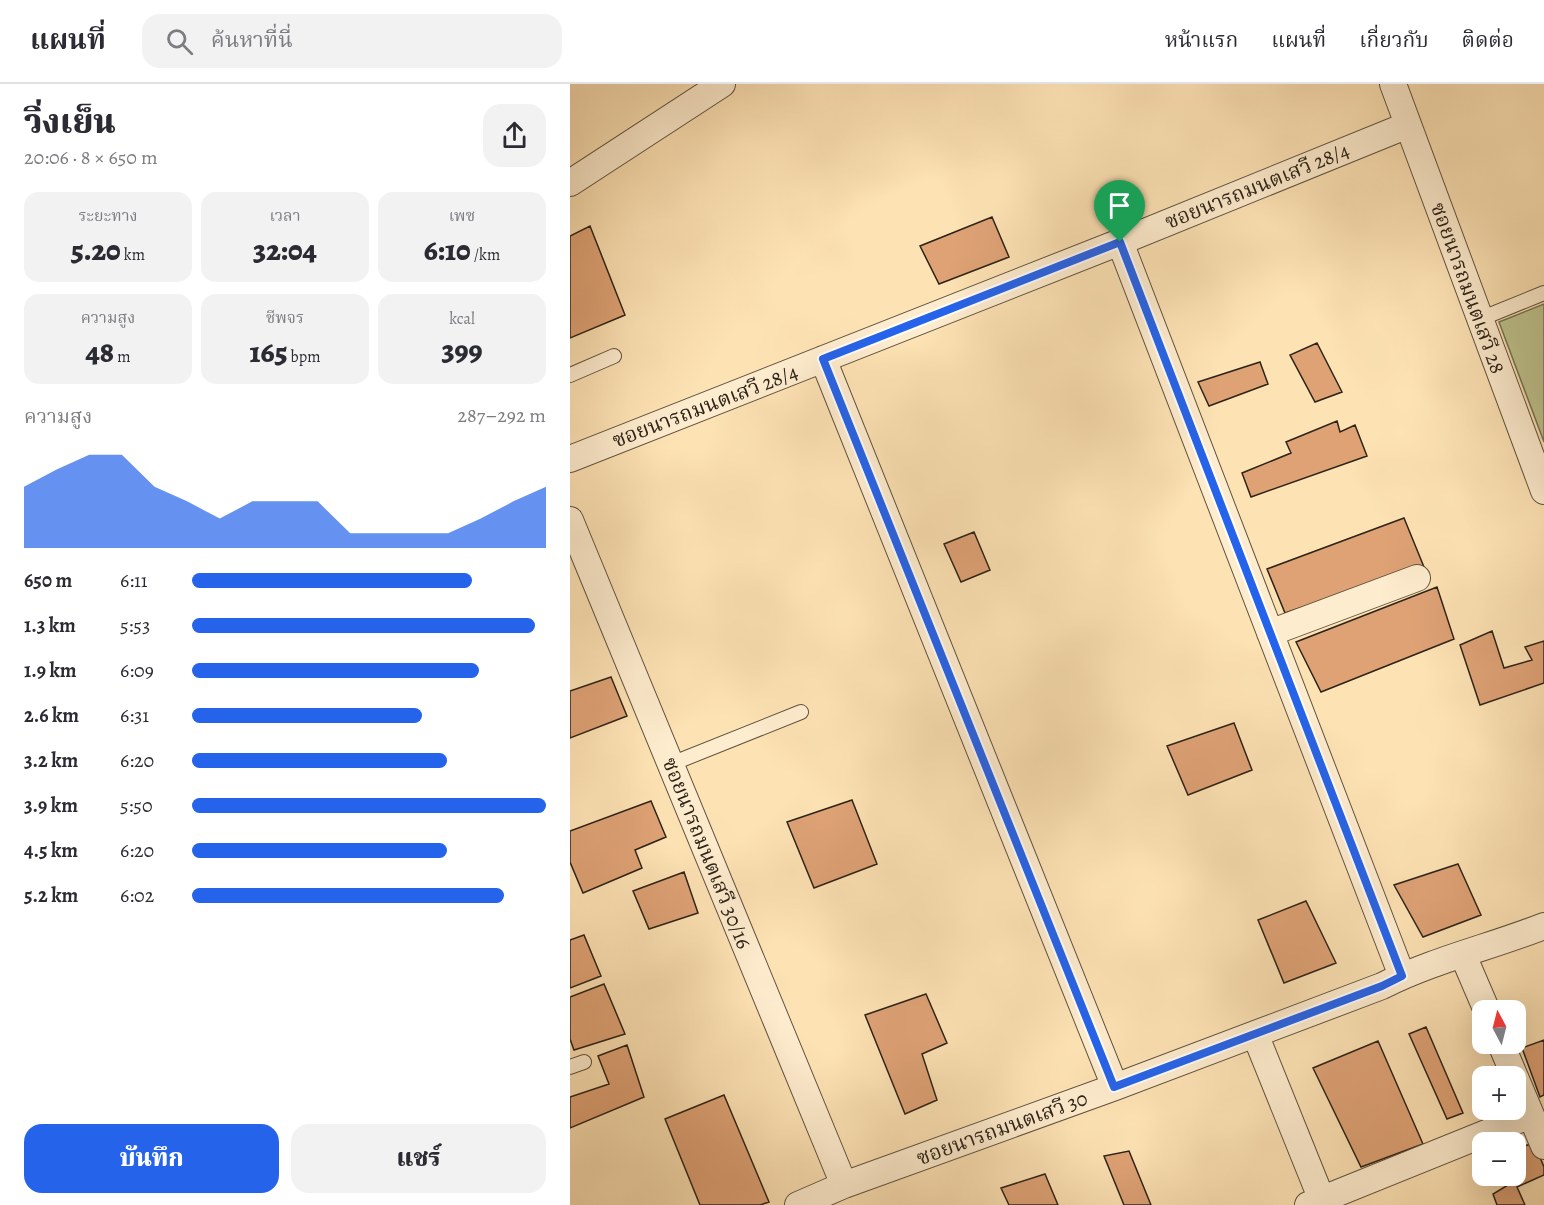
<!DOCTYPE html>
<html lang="th">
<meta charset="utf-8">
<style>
body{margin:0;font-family:Alegreya,"Noto Serif Thai",serif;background:#f2f2f3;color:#2b2b33;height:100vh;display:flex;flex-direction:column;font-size:22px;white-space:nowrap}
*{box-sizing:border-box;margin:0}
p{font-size:20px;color:#7c7c81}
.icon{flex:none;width:33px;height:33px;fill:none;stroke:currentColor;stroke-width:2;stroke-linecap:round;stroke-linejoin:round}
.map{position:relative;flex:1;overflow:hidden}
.details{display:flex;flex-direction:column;background:#fff;width:570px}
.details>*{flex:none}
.needle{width:39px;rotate:353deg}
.fabs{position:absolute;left:902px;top:916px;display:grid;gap:12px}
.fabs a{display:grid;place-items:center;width:54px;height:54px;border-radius:12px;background:#fff;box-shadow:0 6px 24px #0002;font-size:30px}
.pin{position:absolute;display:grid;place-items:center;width:51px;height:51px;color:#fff;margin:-62px -26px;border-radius:50% 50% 50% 0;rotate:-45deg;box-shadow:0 0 6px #0007}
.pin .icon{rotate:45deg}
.round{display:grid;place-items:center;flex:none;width:63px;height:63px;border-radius:18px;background:#f2f2f3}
.headline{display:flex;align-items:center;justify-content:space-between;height:102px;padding:0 24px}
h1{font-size:33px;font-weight:800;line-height:45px}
.metrics{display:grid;grid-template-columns:repeat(3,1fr);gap:9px;height:102px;padding:6px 24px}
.metrics div{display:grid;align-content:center;border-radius:15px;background:#f2f2f3;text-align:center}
.metrics b{font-size:30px;font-weight:800}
.metrics small{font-size:16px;font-weight:400}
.metrics p{font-size:16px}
.chart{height:168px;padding:12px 24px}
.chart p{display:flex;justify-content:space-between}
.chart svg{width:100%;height:108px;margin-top:6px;fill:#2563eb;opacity:.7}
.cta{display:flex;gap:12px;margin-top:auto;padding:12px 24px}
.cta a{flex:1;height:69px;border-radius:18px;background:#2563eb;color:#fff;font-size:24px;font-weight:800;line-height:69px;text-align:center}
.cta a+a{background:#f2f2f3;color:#2b2b33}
ul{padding:0 24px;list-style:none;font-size:20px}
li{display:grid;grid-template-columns:96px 72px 1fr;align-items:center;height:45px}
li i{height:15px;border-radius:8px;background:#2563eb}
header{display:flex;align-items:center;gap:36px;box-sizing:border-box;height:84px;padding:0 30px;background:#fff;border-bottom:2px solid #e1e1e2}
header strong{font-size:28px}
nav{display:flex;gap:33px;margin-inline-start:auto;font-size:21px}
.search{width:420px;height:54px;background:#f2f2f3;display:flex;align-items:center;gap:15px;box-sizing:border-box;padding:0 21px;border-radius:18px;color:#7c7c81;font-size:22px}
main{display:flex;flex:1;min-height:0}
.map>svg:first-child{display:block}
.green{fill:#bec38e;stroke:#757354;stroke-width:1.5}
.building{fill:#dea275;stroke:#2c2319;stroke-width:1.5}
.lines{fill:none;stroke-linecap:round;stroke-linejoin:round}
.lane-casing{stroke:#605340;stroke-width:16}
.street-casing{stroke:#605340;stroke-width:28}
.lane{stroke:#feecce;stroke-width:14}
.street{stroke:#feecce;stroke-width:26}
.route-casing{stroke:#fff;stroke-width:12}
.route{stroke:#2563eb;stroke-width:8}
.labels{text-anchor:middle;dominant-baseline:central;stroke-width:4.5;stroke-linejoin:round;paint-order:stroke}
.street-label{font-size:21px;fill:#2c2319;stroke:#feecce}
</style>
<header>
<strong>แผนที่</strong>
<div class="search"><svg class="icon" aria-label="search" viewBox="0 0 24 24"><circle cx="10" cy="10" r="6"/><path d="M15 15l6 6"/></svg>ค้นหาที่นี่</div>
<nav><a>หน้าแรก</a><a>แผนที่</a><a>เกี่ยวกับ</a><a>ติดต่อ</a></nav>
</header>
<main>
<section class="details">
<div class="headline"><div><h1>วิ่งเย็น</h1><p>20:06 · 8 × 650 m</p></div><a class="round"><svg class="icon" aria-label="share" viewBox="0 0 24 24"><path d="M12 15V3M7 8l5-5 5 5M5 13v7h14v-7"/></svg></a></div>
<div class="metrics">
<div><p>ระยะทาง</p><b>5.20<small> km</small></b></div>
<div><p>เวลา</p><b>32:04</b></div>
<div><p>เพซ</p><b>6:10<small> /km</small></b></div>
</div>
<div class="metrics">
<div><p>ความสูง</p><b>48<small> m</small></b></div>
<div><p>ชีพจร</p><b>165<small> bpm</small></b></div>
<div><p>kcal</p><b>399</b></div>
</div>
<div class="chart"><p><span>ความสูง</span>287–292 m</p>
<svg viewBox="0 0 160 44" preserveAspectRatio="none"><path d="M0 44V19L10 12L20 6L30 6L40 19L50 25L60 32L70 25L80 25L90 25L100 38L110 38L120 38L130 38L140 32L150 25L160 19V44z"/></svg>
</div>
<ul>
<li><b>650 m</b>6:11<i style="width:79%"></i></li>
<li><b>1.3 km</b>5:53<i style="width:97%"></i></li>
<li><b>1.9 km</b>6:09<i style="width:81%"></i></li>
<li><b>2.6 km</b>6:31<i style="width:65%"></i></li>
<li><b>3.2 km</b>6:20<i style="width:72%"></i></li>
<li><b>3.9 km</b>5:50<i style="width:100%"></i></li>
<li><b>4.5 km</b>6:20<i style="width:72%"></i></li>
<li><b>5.2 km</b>6:02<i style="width:88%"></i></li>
</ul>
<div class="cta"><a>บันทึก</a><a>แชร์</a></div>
</section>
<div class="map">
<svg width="974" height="1121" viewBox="0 0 974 1121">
<rect width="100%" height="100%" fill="#fde2b4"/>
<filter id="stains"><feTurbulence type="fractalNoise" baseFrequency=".00333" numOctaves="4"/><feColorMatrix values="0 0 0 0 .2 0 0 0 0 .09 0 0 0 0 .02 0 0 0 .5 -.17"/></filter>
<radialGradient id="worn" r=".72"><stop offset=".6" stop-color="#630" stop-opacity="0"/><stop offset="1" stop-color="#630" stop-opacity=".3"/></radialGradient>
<path class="green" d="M974,220V358L929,238Z"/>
<path class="building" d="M422,133L439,173L369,200L350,162Z
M20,142L55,231L0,254V152Z
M747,259L772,308L745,318L720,271Z
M690,278L698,300L639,322L628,298Z
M767,337L770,348L785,341L797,372L681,413L672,389L721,369L716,358Z
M834,434L854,483L715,529L697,485Z
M404,448L420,486L391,498L374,460Z
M867,503L884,555L751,608L726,558Z
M922,547L934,584L962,576L955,563L974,557V599L910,621L890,561Z
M41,593L57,632L0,654V607Z
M664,639L682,686L618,711L597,662Z
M282,716L307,780L244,804L217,738Z
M81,717L96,753L65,766L72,784L13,809L0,778V747Z
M888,780L911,831L853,853L824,801Z
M114,788L128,829L79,845L63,807Z
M736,817L766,879L714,899L688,836Z
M14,851L31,892L0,904V856Z
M34,900L55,950L4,966L0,955V913Z
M356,910L377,959L352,970L367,1016L335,1030L295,931Z
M856,943L893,1029L877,1035L839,950Z
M974,956V1011L970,1013L952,964Z
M808,957L853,1060L791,1083L743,984Z
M57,961L74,1013L0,1044V1013L39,1000L28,972Z
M154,1011L199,1118L190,1121H130L95,1035Z
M964,1059L974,1083V1091L947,1103L955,1121H927L923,1110L943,1098L940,1092H945V1065Z
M559,1067L581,1121H554L534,1072Z
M475,1090L488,1121H439L431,1104Z"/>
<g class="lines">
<g class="lane-casing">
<path id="lane" d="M910,235L974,209
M0,291L44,272
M101,680L231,628
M0,983L14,978"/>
</g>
<g class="street-casing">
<path id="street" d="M823,0L974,407
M0,99L152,0
M550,158L832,892
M253,275L545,1003
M0,375L550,158L838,41
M0,436L274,1101
M700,549L847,494
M893,871L917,927
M685,950L754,1121
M931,960L945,993
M945,993L974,1062
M228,1121L274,1101L545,1003L812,902C863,876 921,863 974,842
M738,1121L961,1031"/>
</g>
<use href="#lane" class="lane"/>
<use href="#street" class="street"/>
</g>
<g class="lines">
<g class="route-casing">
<path id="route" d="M550,158L832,892L812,902L544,1003L253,275Z"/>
</g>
<use href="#route" class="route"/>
</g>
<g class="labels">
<g class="street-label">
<text transform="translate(687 102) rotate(-22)">ซอยนารถมนตเสวี 28/4</text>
<text transform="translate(898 204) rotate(70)">ซอยนารถมนตเสวี 28</text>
<text transform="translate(135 322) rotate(-21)">ซอยนารถมนตเสวี 28/4</text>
<text transform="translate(137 769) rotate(68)">ซอยนารถมนตเสวี 30/16</text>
<text transform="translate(432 1044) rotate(-20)">ซอยนารถมนตเสวี 30</text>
</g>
</g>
<rect width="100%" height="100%" filter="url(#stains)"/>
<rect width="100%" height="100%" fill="url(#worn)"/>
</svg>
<div class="fabs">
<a><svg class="needle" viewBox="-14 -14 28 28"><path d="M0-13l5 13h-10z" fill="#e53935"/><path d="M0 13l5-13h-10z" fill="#7c7c81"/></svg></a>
<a>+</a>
<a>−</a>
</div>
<div class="pin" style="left:550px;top:158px;background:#1e9e55"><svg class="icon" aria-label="arrive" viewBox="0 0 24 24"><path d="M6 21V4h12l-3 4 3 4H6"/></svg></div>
</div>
</main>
